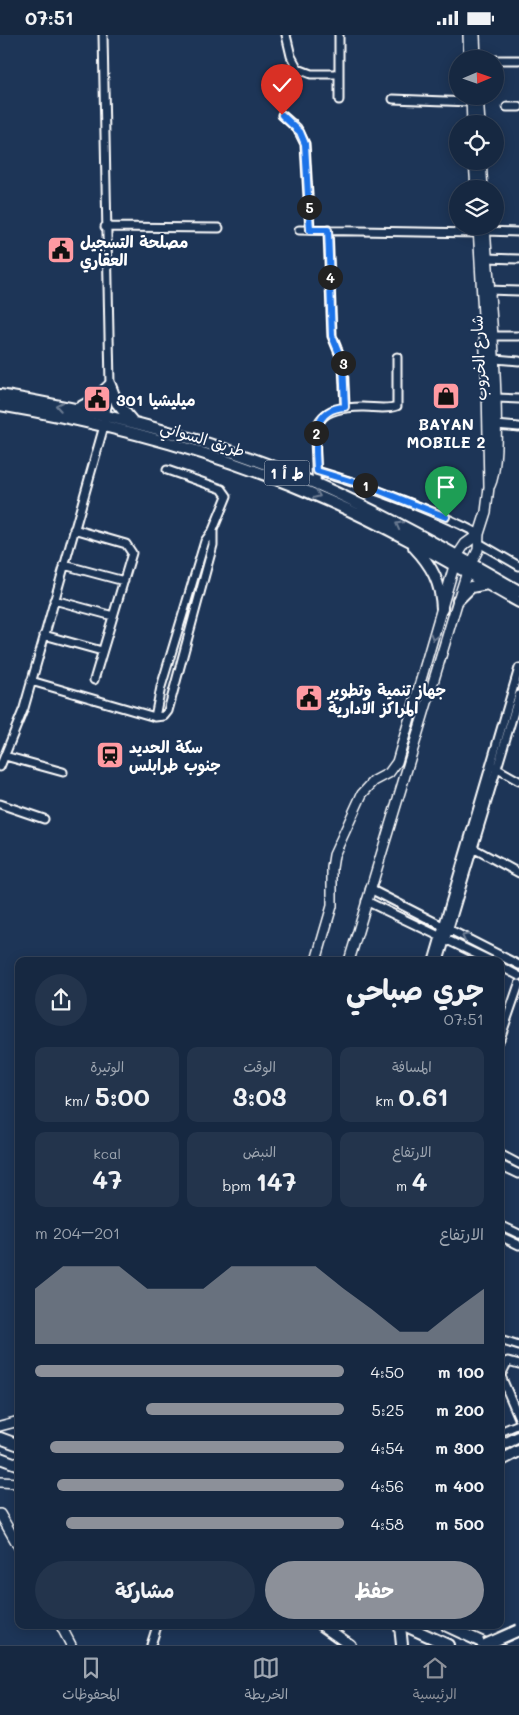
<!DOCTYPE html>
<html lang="ar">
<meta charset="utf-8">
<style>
body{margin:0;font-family:Mali,"Playpen Sans Arabic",sans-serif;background:#23344c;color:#f1f3f6;direction:rtl;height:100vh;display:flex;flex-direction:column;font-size:19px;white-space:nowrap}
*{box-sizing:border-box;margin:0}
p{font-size:16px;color:#9ea6b1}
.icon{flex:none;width:28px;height:28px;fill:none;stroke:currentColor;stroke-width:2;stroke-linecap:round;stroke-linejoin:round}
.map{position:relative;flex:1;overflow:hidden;direction:ltr}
.drawer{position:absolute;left:15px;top:922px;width:489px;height:672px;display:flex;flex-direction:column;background:#162841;border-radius:10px;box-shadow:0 2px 12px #0003,0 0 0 1px #35445a;direction:rtl}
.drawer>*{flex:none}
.needle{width:32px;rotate:88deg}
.buttons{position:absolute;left:449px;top:15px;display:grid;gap:10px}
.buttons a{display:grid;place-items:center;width:55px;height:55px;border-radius:50%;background:#162841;box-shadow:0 2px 12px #0003,0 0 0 1px #35445a;font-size:25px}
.pin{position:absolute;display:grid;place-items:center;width:42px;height:42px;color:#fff;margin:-51px -21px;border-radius:50% 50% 50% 0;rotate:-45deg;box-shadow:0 0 5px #0007}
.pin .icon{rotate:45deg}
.km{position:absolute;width:25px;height:25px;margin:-12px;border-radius:50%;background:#222;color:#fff;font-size:14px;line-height:25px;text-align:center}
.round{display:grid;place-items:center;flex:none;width:52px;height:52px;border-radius:26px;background:#23344c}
.head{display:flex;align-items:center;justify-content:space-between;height:85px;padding:0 20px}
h1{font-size:28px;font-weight:700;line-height:38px}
.stats{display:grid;grid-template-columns:repeat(3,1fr);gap:8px;height:85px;padding:5px 20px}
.stats div{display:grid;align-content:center;border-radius:10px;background:#23344c;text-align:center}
.stats b{font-size:25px;font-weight:700}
.stats small{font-size:14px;font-weight:400}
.stats p{font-size:14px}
.chart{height:140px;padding:10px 20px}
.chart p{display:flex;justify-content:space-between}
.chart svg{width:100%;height:90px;margin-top:5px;fill:#8c9099;opacity:.7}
.cta{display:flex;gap:10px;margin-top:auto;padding:10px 20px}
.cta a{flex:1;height:58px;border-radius:30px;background:#8c9099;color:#fff;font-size:20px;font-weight:700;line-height:58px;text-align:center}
.cta a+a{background:#23344c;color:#f1f3f6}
ul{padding:0 20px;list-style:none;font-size:16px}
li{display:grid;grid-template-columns:80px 60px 1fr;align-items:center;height:38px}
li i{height:12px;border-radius:6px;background:#8c9099}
.status{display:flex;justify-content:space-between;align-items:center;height:35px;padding:0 25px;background:#162841;direction:ltr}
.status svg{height:14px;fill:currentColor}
.dock{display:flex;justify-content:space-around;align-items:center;height:70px;border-top:1px solid #35445a;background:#162841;font-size:14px;color:#9ea6b1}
.dock a{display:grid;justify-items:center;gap:2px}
.dock .active{color:#8c9099}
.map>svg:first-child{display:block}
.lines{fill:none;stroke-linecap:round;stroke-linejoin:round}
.minor-casing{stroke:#fff;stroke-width:11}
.major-casing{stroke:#fff;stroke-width:12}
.highway-casing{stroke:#fff;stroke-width:14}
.minor{stroke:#1d3557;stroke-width:7}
.major{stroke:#1d3557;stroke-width:9}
.highway{stroke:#1d3557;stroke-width:10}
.highway-bridge-casing{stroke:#fff;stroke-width:14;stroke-linecap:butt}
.highway-bridge{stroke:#1d3557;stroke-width:10}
.oneway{stroke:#6c7c92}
.route-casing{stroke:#fff;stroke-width:10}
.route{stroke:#1a73e8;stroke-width:6}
.labels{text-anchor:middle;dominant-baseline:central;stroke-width:4;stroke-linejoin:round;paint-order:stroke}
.shield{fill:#1d3557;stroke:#bbc2cd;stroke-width:1}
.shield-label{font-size:15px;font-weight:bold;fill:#fff}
.poi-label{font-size:16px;font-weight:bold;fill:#fff;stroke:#1d3557;text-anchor:start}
.street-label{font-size:16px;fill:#fff;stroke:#1d3557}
</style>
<div class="status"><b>07:51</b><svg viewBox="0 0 49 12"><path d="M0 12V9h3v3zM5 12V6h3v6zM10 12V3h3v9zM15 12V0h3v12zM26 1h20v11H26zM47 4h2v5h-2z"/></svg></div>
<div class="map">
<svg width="519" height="1610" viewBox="0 0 519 1610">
<rect width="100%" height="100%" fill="#1d3557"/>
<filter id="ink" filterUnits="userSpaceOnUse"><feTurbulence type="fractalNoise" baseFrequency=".02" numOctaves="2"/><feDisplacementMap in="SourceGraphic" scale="10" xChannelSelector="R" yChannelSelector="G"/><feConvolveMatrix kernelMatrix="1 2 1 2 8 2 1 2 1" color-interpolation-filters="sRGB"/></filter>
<g filter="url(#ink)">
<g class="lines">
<g class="minor-casing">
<path id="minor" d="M286,0L291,21L298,34L311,39H339
M495,25H519
M393,64L471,67
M339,65V0
M507,72H519
M282,80L297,93L305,109L310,195
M105,192L219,193
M299,195L478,198
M328,195L332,301L343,328L345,372
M485,196L519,197
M487,223L519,224
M489,255L519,256
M493,301H519
M495,324L519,326
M496,363L519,364
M496,390L519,392
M317,436C373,453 427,472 479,499
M316,449C319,403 299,372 363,372C373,372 387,375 397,371V322
M74,494L126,509L132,518L94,645
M479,508L519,531
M64,530L124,546
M54,565L113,581
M44,600L102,616
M31,646L155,682L164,681L168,676L213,510V495
M155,682L161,652L205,506L213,495L227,461L222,454L167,435
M5,721L63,737
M0,732L24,673L104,391L110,350L103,0
M494,732L519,746
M0,769L44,784
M471,812L519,838
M370,854L519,930
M366,866L491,926
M433,926L519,633
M439,926L519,660
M500,931L519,941
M500,1004L519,949
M500,1119L519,1129
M500,1130L519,1139
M500,1190L519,1199
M500,1201L519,1210
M500,1305L519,1311
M500,1339L519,1383
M500,1342L508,1326L519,1329
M500,1397L519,1389
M151,1610L157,1591"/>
</g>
<g class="major-casing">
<path id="major" d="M468,0L469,24
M475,0L476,24
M471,61L472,89
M478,61L480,89
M474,126L476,154
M481,126L483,154
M485,191C487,230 507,431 489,452
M316,926L332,871V833L334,820L362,759L374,746L389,738L397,727L457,521L465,509L479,499
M349,926L458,565L467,537L478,515L479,499L486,477L489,452L487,352L478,191
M0,1391L19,1386
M0,1447L19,1448
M0,1479L19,1512
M61,1591L71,1610"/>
</g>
<g class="highway-casing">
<path id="highway" d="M110,350L117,368L132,386
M0,360C109,378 218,406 319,450C388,481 454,519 519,556
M0,370C113,389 224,419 329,466C395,495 457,532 519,567
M77,374L95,364L110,350
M414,512C432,531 441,548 442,574
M458,565L471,552L487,549
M0,1403L19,1410
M500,1411L519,1402
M0,1423L19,1430
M500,1426L519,1416
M323,1591L350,1610
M400,1591L402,1610
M406,1591L448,1610
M447,1591L488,1610"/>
</g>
<use href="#minor" class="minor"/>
<use href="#major" class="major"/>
<use href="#highway" class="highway"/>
<g class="highway-bridge-casing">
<path id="highway-bridge" d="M485,1610L519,1595"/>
</g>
<use href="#highway-bridge" class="highway-bridge"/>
</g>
<defs><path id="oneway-chevron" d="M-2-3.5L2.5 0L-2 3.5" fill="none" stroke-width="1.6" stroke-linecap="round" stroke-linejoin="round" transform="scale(1.25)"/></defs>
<g class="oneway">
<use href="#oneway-chevron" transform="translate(59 371) rotate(-170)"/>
<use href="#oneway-chevron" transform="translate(317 460) rotate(23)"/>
<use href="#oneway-chevron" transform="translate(399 490) rotate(-152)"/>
<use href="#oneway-chevron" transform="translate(434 602) rotate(106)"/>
<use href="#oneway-chevron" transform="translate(465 902) rotate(-153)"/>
</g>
</g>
<g class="lines" filter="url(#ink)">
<g class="route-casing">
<path id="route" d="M282,80L300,97L305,109L310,195H328L332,301L343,328L345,372C309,374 316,410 317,436L370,452L446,482"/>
</g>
<use href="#route" class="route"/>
</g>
<defs>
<g id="civic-square" transform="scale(1.4375)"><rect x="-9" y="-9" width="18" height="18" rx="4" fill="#ff9aa2" stroke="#1d3557"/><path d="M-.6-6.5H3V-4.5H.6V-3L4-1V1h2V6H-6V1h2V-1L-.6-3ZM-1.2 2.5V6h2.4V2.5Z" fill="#111"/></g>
<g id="shop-square" transform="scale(1.4375)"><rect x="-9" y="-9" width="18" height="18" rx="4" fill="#ff9aa2" stroke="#1d3557"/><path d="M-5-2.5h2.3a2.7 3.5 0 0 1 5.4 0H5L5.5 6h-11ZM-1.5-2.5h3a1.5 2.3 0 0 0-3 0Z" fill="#111"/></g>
<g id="station-square" transform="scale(1.4375)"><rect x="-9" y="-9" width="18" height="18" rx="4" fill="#ff9aa2" stroke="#1d3557"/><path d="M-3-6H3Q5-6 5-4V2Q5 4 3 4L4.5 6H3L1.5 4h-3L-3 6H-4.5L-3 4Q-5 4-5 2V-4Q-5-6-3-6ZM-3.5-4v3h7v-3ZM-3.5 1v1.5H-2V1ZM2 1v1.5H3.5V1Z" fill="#111"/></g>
</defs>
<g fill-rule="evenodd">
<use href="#civic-square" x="61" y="215"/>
<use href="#shop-square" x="446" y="361"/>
<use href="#civic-square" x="97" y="364"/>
<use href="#civic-square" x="309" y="663"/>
<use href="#station-square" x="110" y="720"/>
</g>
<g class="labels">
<rect class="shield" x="264.5" y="425.5" width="45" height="25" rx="4"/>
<g class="shield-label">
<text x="287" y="438">ط أ 1</text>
</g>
<g class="poi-label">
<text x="80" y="206">مصلحة التسجيل<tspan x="80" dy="18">العقاري</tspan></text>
<text x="116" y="364">ميليشيا 301</text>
<text x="446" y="388" text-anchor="middle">BAYAN<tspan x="446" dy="18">MOBILE 2</tspan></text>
<text x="328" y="654">جهاز تنمية وتطوير<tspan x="328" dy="18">المراكز الادارية</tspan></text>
<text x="129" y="711">سكة الحديد<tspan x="129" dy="18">جنوب طرابلس</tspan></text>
</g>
<g class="street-label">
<text transform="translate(478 323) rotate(-93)">شارع الخروب</text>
<text transform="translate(203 403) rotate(17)">طريق السواني</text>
</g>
</g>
</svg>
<div class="buttons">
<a><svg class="needle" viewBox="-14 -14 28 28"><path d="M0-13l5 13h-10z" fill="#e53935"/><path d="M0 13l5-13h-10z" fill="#9ea6b1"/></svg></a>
<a><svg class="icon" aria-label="locate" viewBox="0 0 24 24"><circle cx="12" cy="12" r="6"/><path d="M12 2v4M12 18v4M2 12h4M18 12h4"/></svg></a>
<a><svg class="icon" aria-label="layers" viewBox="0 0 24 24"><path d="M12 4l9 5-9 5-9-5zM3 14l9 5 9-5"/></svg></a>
</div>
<div class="pin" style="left:446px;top:482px;background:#1e9e55"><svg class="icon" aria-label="arrive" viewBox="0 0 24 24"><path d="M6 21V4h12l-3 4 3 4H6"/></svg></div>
<div class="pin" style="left:282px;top:80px;background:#d93025"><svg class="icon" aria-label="check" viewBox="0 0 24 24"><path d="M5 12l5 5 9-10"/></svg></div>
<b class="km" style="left:365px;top:450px">1</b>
<b class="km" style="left:316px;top:398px">2</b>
<b class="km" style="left:343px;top:328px">3</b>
<b class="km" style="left:330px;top:242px">4</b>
<b class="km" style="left:309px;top:172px">5</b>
<section class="drawer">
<div class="head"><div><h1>جري صباحي</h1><p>07:51</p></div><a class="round"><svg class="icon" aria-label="share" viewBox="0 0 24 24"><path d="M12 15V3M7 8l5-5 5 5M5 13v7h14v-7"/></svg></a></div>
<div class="stats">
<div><p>المسافة</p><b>0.61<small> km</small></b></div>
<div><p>الوقت</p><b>3:03</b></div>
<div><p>الوتيرة</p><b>5:00<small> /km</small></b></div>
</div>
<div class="stats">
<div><p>الارتفاع</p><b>4<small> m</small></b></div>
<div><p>النبض</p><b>147<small> bpm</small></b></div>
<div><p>kcal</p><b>47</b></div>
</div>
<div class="chart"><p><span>الارتفاع</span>201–204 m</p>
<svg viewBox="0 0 160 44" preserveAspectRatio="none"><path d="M0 44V17L10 6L20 6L30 6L40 17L50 17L60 17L70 6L80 6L90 6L100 6L110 17L120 27L130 38L140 38L150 27L160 17V44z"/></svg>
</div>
<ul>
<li><b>100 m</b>4:50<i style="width:100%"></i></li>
<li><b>200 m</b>5:25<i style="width:64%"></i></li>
<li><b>300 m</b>4:54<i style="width:95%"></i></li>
<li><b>400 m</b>4:56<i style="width:93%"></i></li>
<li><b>500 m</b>4:58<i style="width:90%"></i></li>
</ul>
<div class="cta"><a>حفظ</a><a>مشاركة</a></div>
</section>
</div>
<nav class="dock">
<a class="active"><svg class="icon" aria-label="home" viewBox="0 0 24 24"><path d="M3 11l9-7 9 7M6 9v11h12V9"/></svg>الرئيسية</a>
<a><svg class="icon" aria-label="map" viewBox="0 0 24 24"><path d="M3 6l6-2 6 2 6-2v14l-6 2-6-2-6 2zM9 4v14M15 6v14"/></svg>الخريطة</a>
<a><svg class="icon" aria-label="saved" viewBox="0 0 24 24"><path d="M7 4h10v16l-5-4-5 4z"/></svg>المحفوظات</a>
</nav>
